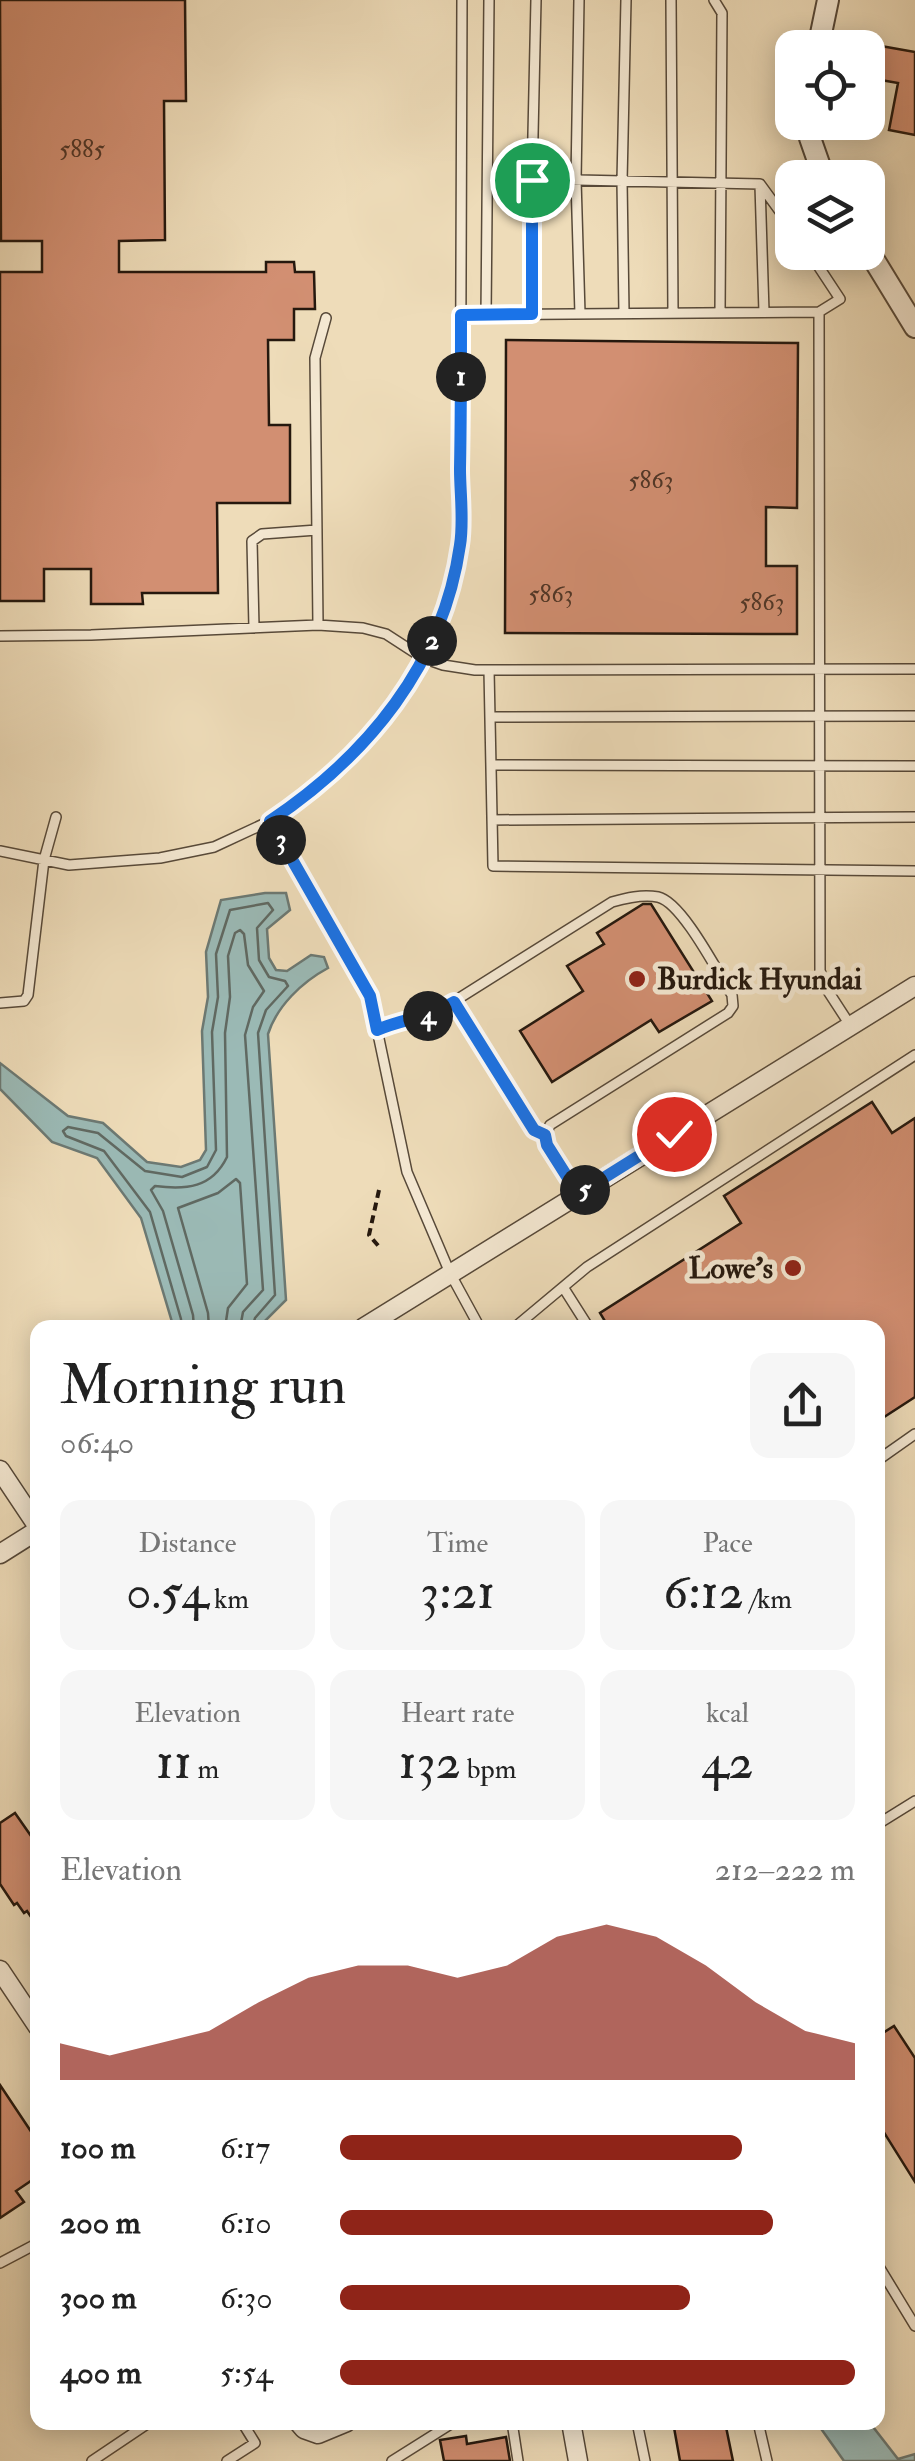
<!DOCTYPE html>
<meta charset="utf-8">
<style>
body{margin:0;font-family:"IM FELL Double Pica",serif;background:#f6f6f6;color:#222;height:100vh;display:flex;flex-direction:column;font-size:38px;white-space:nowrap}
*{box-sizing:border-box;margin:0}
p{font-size:32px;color:#767676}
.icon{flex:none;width:55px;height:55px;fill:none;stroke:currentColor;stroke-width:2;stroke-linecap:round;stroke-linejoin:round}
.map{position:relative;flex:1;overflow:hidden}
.sheet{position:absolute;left:30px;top:1320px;width:855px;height:1110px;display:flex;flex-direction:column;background:#fff;border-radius:20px;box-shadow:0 5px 25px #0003}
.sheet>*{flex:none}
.controls{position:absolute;left:775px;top:30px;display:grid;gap:20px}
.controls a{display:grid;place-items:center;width:110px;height:110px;border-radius:20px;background:#fff;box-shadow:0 5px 25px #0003;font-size:50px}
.pin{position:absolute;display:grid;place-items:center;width:85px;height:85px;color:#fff;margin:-42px;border:5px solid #fff;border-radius:50%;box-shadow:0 2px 10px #0007}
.km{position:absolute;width:50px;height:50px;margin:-25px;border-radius:50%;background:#222;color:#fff;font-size:28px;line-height:50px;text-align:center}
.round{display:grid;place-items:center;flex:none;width:105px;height:105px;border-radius:20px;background:#f6f6f6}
.head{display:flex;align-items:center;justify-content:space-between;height:170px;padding:0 30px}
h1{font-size:55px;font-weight:600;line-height:75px}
.metrics{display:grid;grid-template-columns:repeat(3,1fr);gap:15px;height:170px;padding:10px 30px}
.metrics div{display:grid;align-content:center;border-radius:20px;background:#f6f6f6;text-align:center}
.metrics b{font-size:50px;font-weight:600}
.metrics small{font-size:28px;font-weight:400}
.metrics p{font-size:28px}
.chart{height:280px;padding:20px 30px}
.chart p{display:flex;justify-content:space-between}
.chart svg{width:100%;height:180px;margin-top:10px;fill:#8f2418;opacity:.7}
ul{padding:0 30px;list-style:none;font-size:32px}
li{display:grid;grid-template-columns:160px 120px 1fr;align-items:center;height:75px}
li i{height:25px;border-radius:12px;background:#8f2418}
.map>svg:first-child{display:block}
.water{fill:#9bbab6;stroke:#6c7973;stroke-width:2.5}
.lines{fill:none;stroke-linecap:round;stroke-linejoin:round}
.shore{stroke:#606962;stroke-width:2.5}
.building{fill:#d28f72;stroke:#25180e;stroke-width:2.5}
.service-casing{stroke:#574939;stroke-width:12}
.minor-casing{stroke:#574939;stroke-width:21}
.tertiary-casing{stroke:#574939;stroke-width:24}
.path{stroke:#25180e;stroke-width:4;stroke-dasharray:8 5;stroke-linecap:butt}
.service{stroke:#f4e8d2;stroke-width:9}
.minor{stroke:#f4e8d2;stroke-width:18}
.tertiary{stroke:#f4e8d2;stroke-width:20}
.route-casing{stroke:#fff;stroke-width:20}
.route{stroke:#1a73e8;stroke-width:12}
.poi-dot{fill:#8f2418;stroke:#f4e8d2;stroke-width:4}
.labels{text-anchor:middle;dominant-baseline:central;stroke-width:10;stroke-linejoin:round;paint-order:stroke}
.number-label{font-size:25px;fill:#503627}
.poi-label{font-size:30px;font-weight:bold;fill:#25180e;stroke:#f4e8d2;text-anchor:start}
</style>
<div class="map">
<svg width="915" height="2461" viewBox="0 0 915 2461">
<rect width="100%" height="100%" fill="#eedcb9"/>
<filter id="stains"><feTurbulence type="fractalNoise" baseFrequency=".002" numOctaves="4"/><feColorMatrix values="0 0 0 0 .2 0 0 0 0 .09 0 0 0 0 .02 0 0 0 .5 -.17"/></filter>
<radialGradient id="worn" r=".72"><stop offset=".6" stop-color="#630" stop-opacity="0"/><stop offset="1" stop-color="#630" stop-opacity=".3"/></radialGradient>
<path class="water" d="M265,893H286L290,910L267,929L269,958L276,970L287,971L311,955L324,957L328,968C302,982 277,1006 268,1034L286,1300L259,1327H170L172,1322L141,1218L97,1158L52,1142L0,1089V1063L68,1116L103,1123L147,1162L181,1167L200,1160L206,1150L202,1031L208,997L206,952L221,900Z
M817,2423H870L898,2459L915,2454V2461H844Z"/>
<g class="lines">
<path class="shore" d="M181,1328V1319L150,1212L104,1151L66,1136L63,1131L68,1127L98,1133L145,1171L182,1177L207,1167L216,1150L212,1032L218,997L216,954L230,910L268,903L273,910L257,928L259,960L269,977L285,981L288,986L266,1010L258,1033L275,1295L255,1318L252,1328
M194,1328L193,1315L163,1211L151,1190L155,1186C186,1190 212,1188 227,1157L225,1033L230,997L228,956L235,933L240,930L244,934L248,965L264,991L253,1007L245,1035L263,1290L243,1312L240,1328
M209,1328L208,1313L178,1208L218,1193L236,1179L240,1183L247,1284L228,1308L225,1328"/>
</g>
<path class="building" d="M0,0H185L186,101H164L165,240L119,241V272H266V262H294L295,272H314L315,309H294V340H268L269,425H290V503H217L218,593H142L143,604H91V569H44V601H0V272H42V241H1Z
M881,46L915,52V135L889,130L898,83L875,79Z
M506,340L798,343L797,508L766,507V566H797V634L505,633Z
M643,904H651L712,1001L659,1032L651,1020L552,1082L520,1031L583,991L567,966L604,944L597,933Z
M872,1102L892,1133L915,1118V1397L878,1421V1328H609L600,1313L741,1223L724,1196Z
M15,1813L38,1846V1927L27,1911L24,1913L17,1903L14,1905L0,1884V1823Z
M894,2026L915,2058V2182L878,2123V2036Z
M0,2085L38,2142V2176L16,2191L24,2202L0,2218Z
M673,2422H725L733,2461H680Z
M466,2436L467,2444L506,2437L510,2461H444L440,2440Z"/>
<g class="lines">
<g class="service-casing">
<path id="service" d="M536,0L532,179L760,184L792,228
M579,0L576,180L580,314
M671,0L673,313
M714,0L722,13L720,313
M532,179V314
M760,185L764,312
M809,252L840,299L819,312
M624,313L622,181L626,0
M461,315L819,312L820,970L824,985L850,1025
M486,315L489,0
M318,625L315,358L326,318
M254,628L252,541L262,534L317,530
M0,636L91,635L318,625L363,628L386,634L423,658L443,665L475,670L915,669
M489,670L493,866L915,871
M490,717L915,716
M491,765L915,766
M492,820L915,817
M270,821L370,996L407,1172L450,1273L480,1328
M0,851L69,865L160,858L214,847L270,821L316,790L368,740L416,672L438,629L460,545L462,0
M453,1002L534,1130L545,1135
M0,1003L24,1001L28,995L44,860L56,817
M377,1030C396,1021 414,1020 434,1014L612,902C626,898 642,894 658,897C682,902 718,973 732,995L733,1006L728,1013L550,1125C538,1147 566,1174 578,1193
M563,1287L589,1328
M514,1328L587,1267L915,1055
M878,1460L915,1434
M878,1824L915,1801
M0,2263L38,2243
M878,2265L915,2326
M512,2422L518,2461
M637,2422L645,2461
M758,2422L767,2461
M92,2461L150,2422
M227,2461L255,2443L242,2422
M392,2461L454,2422"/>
</g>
<g class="minor-casing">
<path id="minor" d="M363,1328L915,986
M0,1470L38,1527
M0,1554L38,1530
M0,1970L38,2027
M298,2422L304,2429L318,2434L347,2422
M571,2422L578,2461"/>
</g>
<g class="tertiary-casing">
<path id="tertiary" d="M818,48L828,0
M809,122L810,138L824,178
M868,250L915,327"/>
</g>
<path class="path" d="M379,1190L369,1235L381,1249"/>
<use href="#service" class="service"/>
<use href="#minor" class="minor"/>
<use href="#tertiary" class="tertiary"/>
</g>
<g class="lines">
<g class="route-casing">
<path id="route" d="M532,180V314L461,315C461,366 461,417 460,469C460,493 464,521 460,545C443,665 367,756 270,821L370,996L377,1030C404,1018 427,1019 454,1002L534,1130L545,1135L547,1145L578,1194L674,1134"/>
</g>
<use href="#route" class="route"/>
</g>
<g class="poi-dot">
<circle cx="637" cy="979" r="10"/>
<circle cx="793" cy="1268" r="10"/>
</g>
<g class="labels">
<g class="number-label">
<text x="82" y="149">5885</text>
<text x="651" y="480">5863</text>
<text x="551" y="594">5863</text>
<text x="762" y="602">5863</text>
</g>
<g class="poi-label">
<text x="657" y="979">Burdick Hyundai</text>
<text x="773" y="1268" text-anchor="end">Lowe's</text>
</g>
</g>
<rect width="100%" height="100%" filter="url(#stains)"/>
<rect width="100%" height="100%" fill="url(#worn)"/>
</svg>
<div class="controls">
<a><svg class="icon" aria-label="locate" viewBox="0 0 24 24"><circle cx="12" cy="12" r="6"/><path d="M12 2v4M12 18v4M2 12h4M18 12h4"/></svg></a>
<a><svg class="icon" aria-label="layers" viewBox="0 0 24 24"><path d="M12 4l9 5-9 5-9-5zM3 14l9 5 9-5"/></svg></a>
</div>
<div class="pin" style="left:532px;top:180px;background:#1e9e55"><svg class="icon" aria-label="arrive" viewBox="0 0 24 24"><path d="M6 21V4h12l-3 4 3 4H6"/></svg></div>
<div class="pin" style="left:674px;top:1134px;background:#d93025"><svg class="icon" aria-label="check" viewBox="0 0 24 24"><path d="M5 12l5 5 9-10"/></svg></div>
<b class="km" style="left:461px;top:377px">1</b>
<b class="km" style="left:432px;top:641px">2</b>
<b class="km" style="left:281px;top:840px">3</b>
<b class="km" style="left:428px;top:1016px">4</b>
<b class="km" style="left:585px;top:1190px">5</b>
<section class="sheet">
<div class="head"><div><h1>Morning run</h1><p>06:40</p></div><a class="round"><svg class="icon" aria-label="share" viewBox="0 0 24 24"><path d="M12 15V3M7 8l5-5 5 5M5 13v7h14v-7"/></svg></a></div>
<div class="metrics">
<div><p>Distance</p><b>0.54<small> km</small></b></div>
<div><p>Time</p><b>3:21</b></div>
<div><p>Pace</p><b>6:12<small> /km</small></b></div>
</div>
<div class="metrics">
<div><p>Elevation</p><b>11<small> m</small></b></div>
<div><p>Heart rate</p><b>132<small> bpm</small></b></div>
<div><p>kcal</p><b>42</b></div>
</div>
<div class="chart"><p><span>Elevation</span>212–222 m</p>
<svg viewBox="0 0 160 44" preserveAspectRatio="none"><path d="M0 44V35L10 38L20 35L30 32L40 25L50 19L60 16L70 16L80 19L90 16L100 9L110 6L120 9L130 16L140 25L150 32L160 35V44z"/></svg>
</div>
<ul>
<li><b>100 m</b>6:17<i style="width:78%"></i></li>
<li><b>200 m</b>6:10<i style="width:84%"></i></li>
<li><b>300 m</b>6:30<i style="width:68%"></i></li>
<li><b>400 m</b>5:54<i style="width:100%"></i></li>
</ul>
</section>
</div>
